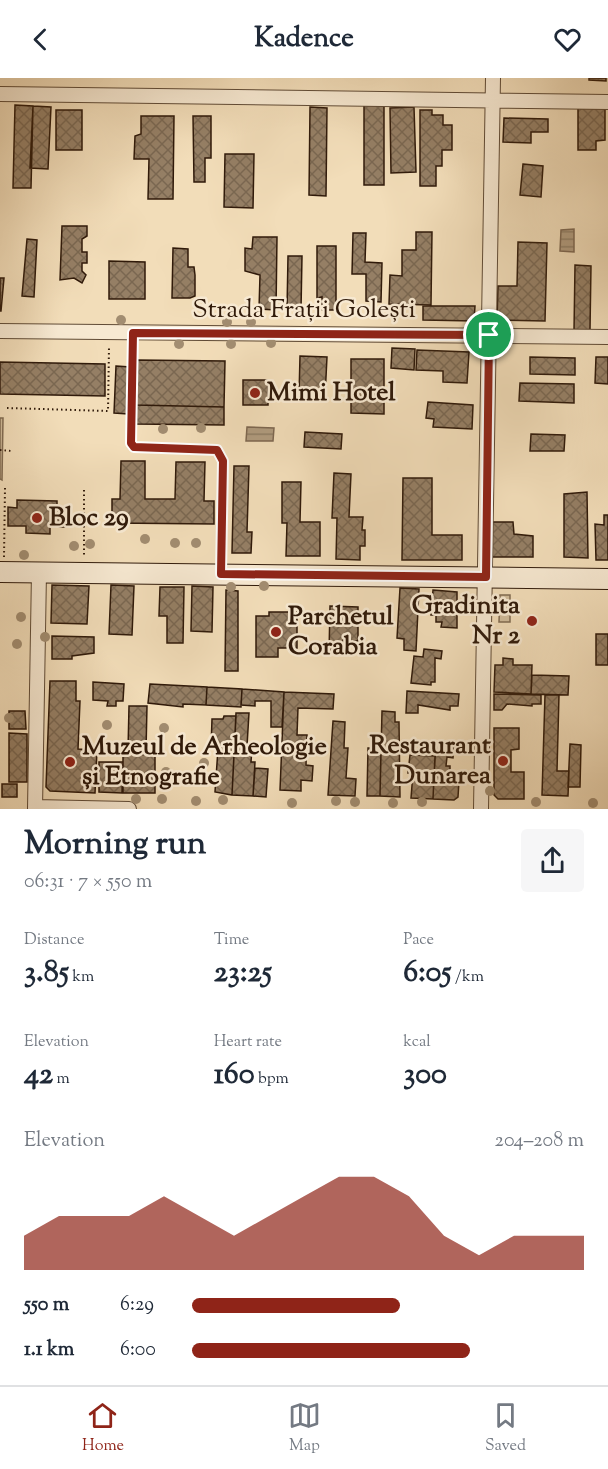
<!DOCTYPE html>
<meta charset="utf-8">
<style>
body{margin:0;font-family:"Sorts Mill Goudy",serif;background:#f6f6f7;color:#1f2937;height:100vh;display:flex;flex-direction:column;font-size:22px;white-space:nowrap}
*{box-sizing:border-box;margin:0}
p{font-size:20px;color:#747a83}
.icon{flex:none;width:33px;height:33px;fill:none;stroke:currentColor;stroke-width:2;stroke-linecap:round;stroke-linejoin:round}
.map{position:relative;height:731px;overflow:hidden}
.side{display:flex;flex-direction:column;background:#fff;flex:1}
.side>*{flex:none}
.pin{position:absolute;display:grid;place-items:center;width:51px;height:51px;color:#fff;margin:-26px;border:3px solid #fff;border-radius:50%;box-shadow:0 2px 6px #0007}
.round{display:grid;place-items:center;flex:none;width:63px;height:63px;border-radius:6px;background:#f6f6f7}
.head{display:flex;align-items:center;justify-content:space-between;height:102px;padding:0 24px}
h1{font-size:33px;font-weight:800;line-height:45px}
.stats{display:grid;grid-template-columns:repeat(3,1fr);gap:9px;height:102px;padding:6px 24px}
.stats div{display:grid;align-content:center}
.stats b{font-size:30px;font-weight:800}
.stats small{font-size:16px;font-weight:400}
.stats p{font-size:16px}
.chart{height:168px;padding:12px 24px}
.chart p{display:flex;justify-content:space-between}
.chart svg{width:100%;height:108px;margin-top:6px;fill:#8f2418;opacity:.7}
ul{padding:0 24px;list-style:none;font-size:20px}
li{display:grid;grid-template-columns:96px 72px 1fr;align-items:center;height:45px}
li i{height:15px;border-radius:8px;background:#8f2418}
header{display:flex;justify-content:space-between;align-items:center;height:78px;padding:0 24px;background:#fff;font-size:27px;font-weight:800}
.menu{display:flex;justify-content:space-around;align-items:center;height:84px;border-top:2px solid #e0e1e3;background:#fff;font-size:16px;color:#747a83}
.menu a{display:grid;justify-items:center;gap:3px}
.menu .selected{color:#8f2418}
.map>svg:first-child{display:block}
.park{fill:url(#park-crowns);stroke:#806b52;stroke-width:1.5}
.water{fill:url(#water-rules);stroke:#7d6750;stroke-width:1.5}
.building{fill:url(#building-cross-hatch);stroke:#301a0a;stroke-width:1.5}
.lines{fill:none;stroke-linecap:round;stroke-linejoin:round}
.street-casing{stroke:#604b36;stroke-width:16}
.secondary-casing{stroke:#301a0a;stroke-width:22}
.path{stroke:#301a0a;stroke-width:2;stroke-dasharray:1.5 3;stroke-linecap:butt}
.street{stroke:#f7e9d2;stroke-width:14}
.secondary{stroke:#f7e9d2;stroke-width:20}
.tree{fill:#a28d71}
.route-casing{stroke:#fff;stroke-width:12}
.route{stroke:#8f2418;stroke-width:8}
.poi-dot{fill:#8f2418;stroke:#f7e9d2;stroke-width:2}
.labels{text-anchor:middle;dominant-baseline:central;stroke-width:5;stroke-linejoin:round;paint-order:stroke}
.street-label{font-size:26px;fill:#301a0a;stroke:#f7e9d2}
.poi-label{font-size:26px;font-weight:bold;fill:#301a0a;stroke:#f7e9d2;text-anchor:start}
</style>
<header><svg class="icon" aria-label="back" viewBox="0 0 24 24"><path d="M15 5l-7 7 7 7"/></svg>Kadence<svg class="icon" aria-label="heart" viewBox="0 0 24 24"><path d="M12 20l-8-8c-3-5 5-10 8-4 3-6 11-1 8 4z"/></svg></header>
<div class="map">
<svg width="608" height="731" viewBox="0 0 608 731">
<defs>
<pattern id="park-crowns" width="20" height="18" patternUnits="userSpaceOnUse" patternTransform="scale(1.5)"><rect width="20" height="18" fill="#d1bc9b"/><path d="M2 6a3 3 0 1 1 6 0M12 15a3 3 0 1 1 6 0" fill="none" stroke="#b4a184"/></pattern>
<pattern id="water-rules" width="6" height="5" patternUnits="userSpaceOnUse" patternTransform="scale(1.5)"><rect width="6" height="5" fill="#b09b7e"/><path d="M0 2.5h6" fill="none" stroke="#907e65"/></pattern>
<pattern id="building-cross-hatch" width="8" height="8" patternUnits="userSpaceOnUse" patternTransform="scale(1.5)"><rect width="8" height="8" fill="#957f65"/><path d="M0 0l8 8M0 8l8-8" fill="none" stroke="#7a6751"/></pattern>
</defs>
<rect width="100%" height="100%" fill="#f2ddb9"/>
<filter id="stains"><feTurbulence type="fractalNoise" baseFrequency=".00333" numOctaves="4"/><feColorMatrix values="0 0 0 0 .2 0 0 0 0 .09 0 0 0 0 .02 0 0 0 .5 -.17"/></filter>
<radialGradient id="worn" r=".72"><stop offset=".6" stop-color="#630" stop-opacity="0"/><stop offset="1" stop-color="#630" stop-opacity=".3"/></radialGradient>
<path class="park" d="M0,340H3L2,402L0,401Z
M500,517H510V544H499Z"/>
<path class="water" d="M574,151V174L560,173L561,152Z
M247,349L274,350L273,363H246Z"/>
<path class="building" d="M589,0H606V3L589,2Z
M15,27L33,28L31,110H13Z
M364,27H384V107H364Z
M33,28L51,29L48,91L30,90Z
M310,29L327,30L326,118L309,117Z
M414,29L416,94L391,95L390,30Z
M578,30H605V62L596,63V72H578Z
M56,32H82V72H56Z
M420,32H432V37H443V47H452V72H442V88H436V108H420Z
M141,38H174L173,121H148L149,81H134L135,58L141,56Z
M193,38H211V80H205V104H194Z
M504,40L548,41V54H531V65L503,64Z
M225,76H254L253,130L224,129Z
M523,86L543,88L541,119L520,117Z
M62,148H87V158L82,161V174H87V185H82V193L86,197L82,205L74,200L60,202Z
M416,154H432L431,227L389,226L390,197L402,198V172H416Z
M353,155H366L365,184L382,185L381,224L366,223V196H352Z
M253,159H277L276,232L259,231L260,197L245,193V170L252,171Z
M27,161L37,162L34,219L22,218Z
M518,164L547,165L545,243L497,242L498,208H517Z
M317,168H336V232H322V219L317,220Z
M173,170L188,171V189H194L195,197V218L190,220H172Z
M288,178H302L301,232H287Z
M109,183L145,184V221H109Z
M575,187L591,188L590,252L574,253Z
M0,200H4L1,233H0Z
M423,228H475L474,243L423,242Z
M392,270L415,271L414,292L391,290Z
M417,272L469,274L467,305L443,304V293L416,292Z
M300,278L327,279L325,319L299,318Z
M530,279L575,280V297L530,296Z
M596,279H608V306L595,305Z
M351,281H384V336L351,335Z
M137,282L225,283L224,329L136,327Z
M0,284L105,286V318L0,316Z
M116,288L130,289L128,336L114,335Z
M243,302H268V327H243Z
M520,305L574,306V325L519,323Z
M428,324L473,327L472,351L433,349L434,341L426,340Z
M136,327L224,329V347L136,346Z
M305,354L342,356L341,371L304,369Z
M531,356L565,357L564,373H530Z
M121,383H145V421H175L176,384H205L204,423H214V446L112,445V421H120Z
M234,388H249L247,454H252L251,475H232Z
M334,395L351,396L349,439H363L362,452H365V468H360V482L336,481L337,440H332Z
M403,400H432V457H462V482H402Z
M282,404H301L300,444H320V478H286L287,445H282Z
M587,414L588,480L564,479V416Z
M17,422L57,423V431L67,432L66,449H50V456L26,455V448H8V429L17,430Z
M604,437H608V482H596L595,446L604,447Z
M492,444H513L514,456L533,458V479H492Z
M52,507L89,508L87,546L51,545Z
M111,507L134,508L132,557L109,556Z
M192,508L213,509L212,554L191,553Z
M160,509H184L183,565H167V538H159Z
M400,510L419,511L416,573L404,572V561L397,560Z
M226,512L238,513V593H225Z
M433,512L457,514V550L441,549L442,544H436V537H431Z
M330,528L358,529V563L343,562V576H329Z
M269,534H297V570H278V579H256V538H269Z
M596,556H608V587H596Z
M52,558L94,559V575L72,578V581H52Z
M424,571L442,573L441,581L435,580V604H431V607L411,605L414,578L423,579Z
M503,580L513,581V587H532L531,616L494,614L495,587H503Z
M532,597L569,598L568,617L531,616Z
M50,603H76V623H80L78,671L97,672L95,715L50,713L46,709Z
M93,604L124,606L123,623H116V628H107L108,623L93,622Z
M150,606L207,609L206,627L183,626V629L148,625Z
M207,609L242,611L241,629L206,627Z
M242,611L284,614L282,649H271V623H255V628L241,627Z
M407,613L459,616L458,628H450V632L418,627V635H406Z
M284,614L334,616L333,631L298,630L297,657H307L306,687L313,688L312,703L301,702V713L280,712Z
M494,616L541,617V626H532V628L507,626L502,632H494Z
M545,617H559L557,693H569L568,718L542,717Z
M129,628H147L146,673H128Z
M9,633H25L26,651H9Z
M382,633L395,634V644H399L400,719L380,718Z
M236,635H249L247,668L252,670L251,684H255L253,718L232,717Z
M224,638H236L232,717L215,714L218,671H211L212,641H223Z
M333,643L345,644L344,670H348L346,700L356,701L355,718L328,717Z
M494,650H519V671L511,672V694H524V721H498L494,717Z
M9,655L27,656V704H9Z
M436,666L454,667L453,680L447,679L446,688H450V697L447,699H434Z
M570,666L581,667L580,709H568Z
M368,670H381L380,718H367Z
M123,676L155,677V715H123Z
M410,677L435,678L433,721L411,720L413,695H408Z
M99,684H123L122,715L99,714Z
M255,690L268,691L266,719L253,718Z
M434,699L459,703L458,719L454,722L433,721Z
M2,706H17V719H2Z"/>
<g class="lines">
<g class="street-casing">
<path id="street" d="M0,16L608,24
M0,253L608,259
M35,729L129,731
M35,731L39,494
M481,731L493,0"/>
</g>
<g class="secondary-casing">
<path id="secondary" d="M0,494L608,501"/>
</g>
<path class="path" d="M133,267L131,365L134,369L217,372L223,383L221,481
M7,330L108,333L109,269
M0,372L12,373
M84,412V478
M4,479L5,410"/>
<use href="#street" class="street"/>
<use href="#secondary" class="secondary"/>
</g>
<g class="tree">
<circle cx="121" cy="242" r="5"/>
<circle cx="227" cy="244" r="5"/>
<circle cx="251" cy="244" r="5"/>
<circle cx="271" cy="265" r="5"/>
<circle cx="179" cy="266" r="5"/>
<circle cx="231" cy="266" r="5"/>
<circle cx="201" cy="350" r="5"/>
<circle cx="163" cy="351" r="5"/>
<circle cx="145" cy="461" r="5"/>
<circle cx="175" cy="465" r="5"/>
<circle cx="196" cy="465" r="5"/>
<circle cx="90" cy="466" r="5"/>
<circle cx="74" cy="468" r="5"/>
<circle cx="24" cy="477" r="5"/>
<circle cx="264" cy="508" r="5"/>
<circle cx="231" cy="509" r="5"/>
<circle cx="21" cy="539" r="5"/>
<circle cx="45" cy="559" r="5"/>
<circle cx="17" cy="566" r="5"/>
<circle cx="9" cy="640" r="5"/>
<circle cx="107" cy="647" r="5"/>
<circle cx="164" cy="650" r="5"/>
<circle cx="204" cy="685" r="5"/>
<circle cx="166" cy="694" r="5"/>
<circle cx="490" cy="713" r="5"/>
<circle cx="136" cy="721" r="5"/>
<circle cx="162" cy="721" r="5"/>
<circle cx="223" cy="722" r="5"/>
<circle cx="196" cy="723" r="5"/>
<circle cx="336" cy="723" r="5"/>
<circle cx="355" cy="724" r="5"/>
<circle cx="422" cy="724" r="5"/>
<circle cx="536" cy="724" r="5"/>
<circle cx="292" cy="725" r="5"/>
<circle cx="393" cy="725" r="5"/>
<circle cx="593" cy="725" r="5"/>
</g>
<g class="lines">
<g class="route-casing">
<path id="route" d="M133,255L489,257L486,499L221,496L223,383L217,372L134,369L131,365Z"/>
</g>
<use href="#route" class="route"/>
</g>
<g class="poi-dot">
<circle cx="255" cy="315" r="6"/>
<circle cx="37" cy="440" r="6"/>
<circle cx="532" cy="543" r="6"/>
<circle cx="276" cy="554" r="6"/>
<circle cx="503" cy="683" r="6"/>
<circle cx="70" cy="684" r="6"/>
</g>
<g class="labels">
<g class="street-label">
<text x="304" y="232">Strada Frații Golești</text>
</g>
<g class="poi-label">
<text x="267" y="315">Mimi Hotel</text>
<text x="49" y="440">Bloc 29</text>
<text x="520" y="528" text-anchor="end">Gradinita<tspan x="520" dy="30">Nr 2</tspan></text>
<text x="288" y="539">Parchetul<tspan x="288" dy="30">Corabia</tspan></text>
<text x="491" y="668" text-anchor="end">Restaurant<tspan x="491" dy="30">Dunarea</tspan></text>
<text x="82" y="669">Muzeul de Arheologie<tspan x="82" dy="30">și Etnografie</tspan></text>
</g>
</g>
<rect width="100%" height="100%" filter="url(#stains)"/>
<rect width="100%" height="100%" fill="url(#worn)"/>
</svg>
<div class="pin" style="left:489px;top:257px;background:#1e9e55"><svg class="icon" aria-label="arrive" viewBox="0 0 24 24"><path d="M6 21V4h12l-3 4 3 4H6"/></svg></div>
</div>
<section class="side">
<div class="head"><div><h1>Morning run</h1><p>06:31 · 7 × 550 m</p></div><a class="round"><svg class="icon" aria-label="share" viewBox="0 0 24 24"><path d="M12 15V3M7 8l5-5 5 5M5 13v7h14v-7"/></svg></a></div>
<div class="stats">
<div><p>Distance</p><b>3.85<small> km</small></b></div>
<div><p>Time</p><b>23:25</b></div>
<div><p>Pace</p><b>6:05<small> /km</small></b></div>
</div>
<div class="stats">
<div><p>Elevation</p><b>42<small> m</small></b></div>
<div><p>Heart rate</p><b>160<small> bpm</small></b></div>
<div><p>kcal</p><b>300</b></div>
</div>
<div class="chart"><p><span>Elevation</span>204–208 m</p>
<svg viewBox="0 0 160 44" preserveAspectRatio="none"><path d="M0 44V30L10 22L20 22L30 22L40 14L50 22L60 30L70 22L80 14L90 6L100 6L110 14L120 30L130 38L140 30L150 30L160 30V44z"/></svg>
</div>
<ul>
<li><b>550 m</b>6:29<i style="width:53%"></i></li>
<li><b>1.1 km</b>6:00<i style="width:71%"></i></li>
</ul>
</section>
<nav class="menu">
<a class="selected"><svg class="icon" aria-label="home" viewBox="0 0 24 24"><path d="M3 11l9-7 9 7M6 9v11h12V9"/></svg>Home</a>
<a><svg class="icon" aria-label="map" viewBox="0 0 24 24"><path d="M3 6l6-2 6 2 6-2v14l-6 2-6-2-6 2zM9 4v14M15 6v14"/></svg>Map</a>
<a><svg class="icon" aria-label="saved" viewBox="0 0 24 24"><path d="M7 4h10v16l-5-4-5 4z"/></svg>Saved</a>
</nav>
